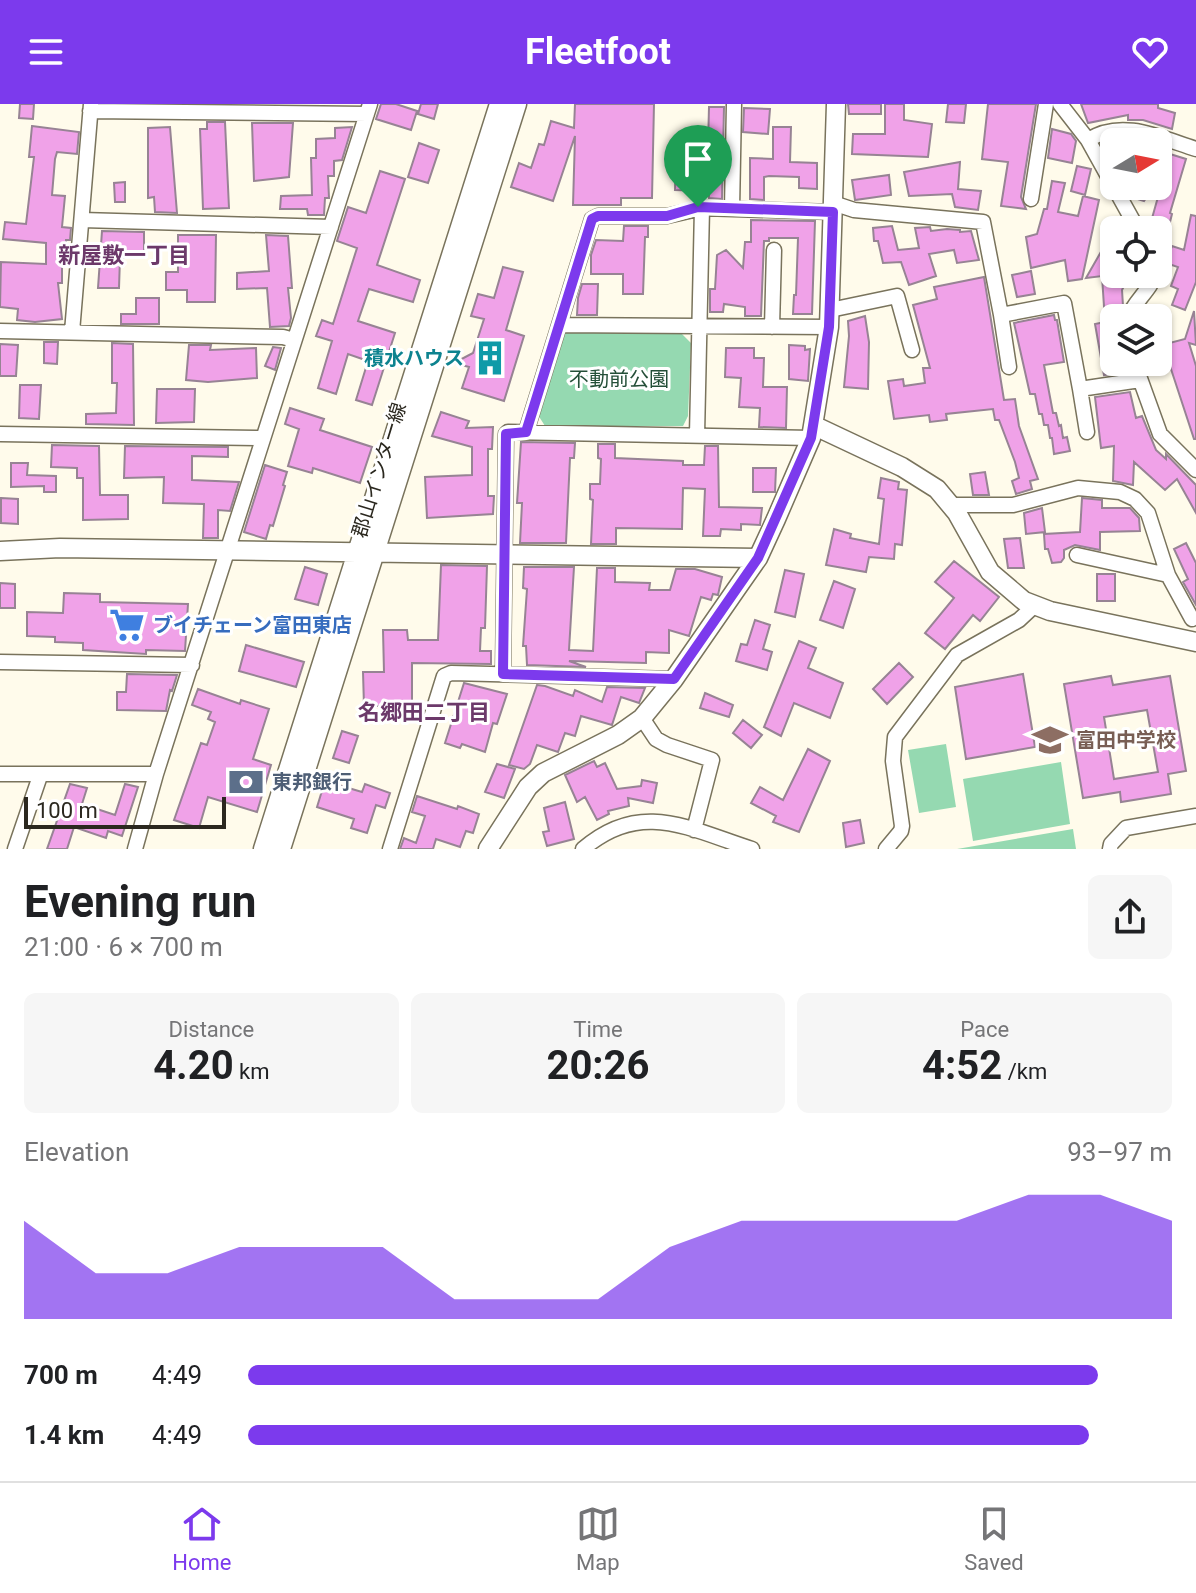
<!DOCTYPE html>
<meta charset="utf-8">
<style>
body{margin:0;font-family:Roboto,"Noto Sans JP",sans-serif;background:#f6f6f6;color:#202124;height:100vh;display:flex;flex-direction:column;font-size:30px;white-space:nowrap}
*{box-sizing:border-box;margin:0}
p{font-size:26px;color:#757577}
.icon{flex:none;width:44px;height:44px;fill:none;stroke:currentColor;stroke-width:2;stroke-linecap:round;stroke-linejoin:round}
.map{position:relative;height:745px;overflow:hidden}
.drawer{display:flex;flex-direction:column;background:#fff;flex:1}
.drawer>*{flex:none}
.needle{width:52px;rotate:80deg}
.tools{position:absolute;left:1100px;top:24px;display:grid;gap:16px}
.tools a{display:grid;place-items:center;width:72px;height:72px;border-radius:12px;background:#fff;box-shadow:0 2px 6px #0004;font-size:40px}
.scale{position:absolute;left:24px;bottom:20px;width:202px;box-sizing:border-box;padding-left:8px;border:4px solid #2b281f;border-top:0;font-size:22px;line-height:28px;white-space:nowrap;color:#2b281f;-webkit-text-stroke:6px #fff;paint-order:stroke}
.pin{position:absolute;display:grid;place-items:center;width:68px;height:68px;color:#fff;margin:-82px -34px;border-radius:50% 50% 50% 0;rotate:-45deg;box-shadow:0 0 8px #0007}
.pin .icon{rotate:45deg}
.round{display:grid;place-items:center;flex:none;width:84px;height:84px;border-radius:12px;background:#f6f6f6}
.summary{display:flex;align-items:center;justify-content:space-between;height:136px;padding:0 24px}
h1{font-size:44px;font-weight:700;line-height:60px}
.stats{display:grid;grid-template-columns:repeat(3,1fr);gap:12px;height:136px;padding:8px 24px}
.stats div{display:grid;align-content:center;border-radius:12px;background:#f6f6f6;text-align:center}
.stats b{font-size:40px;font-weight:700}
.stats small{font-size:22px;font-weight:400}
.stats p{font-size:22px}
.chart{height:224px;padding:16px 24px}
.chart p{display:flex;justify-content:space-between}
.chart svg{width:100%;height:144px;margin-top:8px;fill:#7c3aed;opacity:.7}
ul{padding:0 24px;list-style:none;font-size:26px}
li{display:grid;grid-template-columns:128px 96px 1fr;align-items:center;height:60px}
li i{height:20px;border-radius:10px;background:#7c3aed}
header{display:flex;justify-content:space-between;align-items:center;height:104px;padding:0 24px;background:#7c3aed;color:#fff;font-size:36px;font-weight:700}
.tabs{display:flex;justify-content:space-around;align-items:center;height:112px;border-top:2px solid #e0e0e0;background:#fff;font-size:22px;color:#757577}
.tabs a{display:grid;justify-items:center;gap:4px}
.tabs .selected{color:#7c3aed}
.map>svg:first-child{display:block}
.green{fill:#95d9b1}
.building{fill:#f0a2e8;stroke:#978394;stroke-width:2;fill-rule:evenodd}
.lines{fill:none;stroke-linecap:round;stroke-linejoin:round}
.minor-casing{stroke:#79735c;stroke-width:17}
.tertiary-casing{stroke:#79735c;stroke-width:21}
.minor{stroke:#fff;stroke-width:14}
.tertiary{stroke:#fff;stroke-width:18}
.route-casing{stroke:#fff;stroke-width:16}
.route{stroke:#7c3aed;stroke-width:10}
.labels{text-anchor:middle;dominant-baseline:central;stroke-width:6;stroke-linejoin:round;paint-order:stroke}
.culture-label{font-size:20px;font-weight:bold;fill:#0d838f;stroke:#fff;text-anchor:end}
.park-label{font-size:20px;fill:#244f38;stroke:#fff}
.street-label{font-size:20px;fill:#2b281f;stroke:#fff}
.shop-label{font-size:20px;font-weight:bold;fill:#366cbe;stroke:#fff;text-anchor:start}
.education-label{font-size:20px;font-weight:bold;fill:#785e54;stroke:#fff;text-anchor:start}
.service-label{font-size:20px;font-weight:bold;fill:#4e5e75;stroke:#fff;text-anchor:start}
.neighbourhood-label{font-size:22px;font-weight:bold;fill:#6c396a;stroke:#fff}
</style>
<header><svg class="icon" aria-label="menu" viewBox="0 0 24 24"><path d="M4 6h16M4 12h16M4 18h16"/></svg>Fleetfoot<svg class="icon" aria-label="heart" viewBox="0 0 24 24"><path d="M12 20l-8-8c-3-5 5-10 8-4 3-6 11-1 8 4z"/></svg></header>
<div class="map">
<svg width="1196" height="745" viewBox="0 0 1196 745">
<rect width="100%" height="100%" fill="#fffbeb"/>
<path class="green" d="M567,226L681,229L691,239L688,312L683,322H545L538,311L562,231Z
M946,640L956,703L919,709L908,646Z
M1061,658L1070,720L973,737L963,675Z
M1073,725L1076,745H957Z"/>
<path class="building" d="M20,0H34L33,15L19,14Z
M381,0H396L417,7L411,26L376,15Z
M421,0H438L434,15L418,10Z
M575,0H654L652,94H621V101H573L575,32L553,97L511,83L519,59L531,64L539,40L544,41L551,17L574,24Z
M848,0H881V10H849Z
M885,0H904V16L932,20L928,53L852,50L853,30H885Z
M948,0H966L964,19L946,18Z
M988,0H1036L1021,93L1026,105L1001,102L1008,58L982,55Z
M1081,0H1158V4L1175,9L1172,25L1143,16H1128V11L1088,19Z
M709,3H724L722,95L709,94V87L675,86L676,40L708,42Z
M744,4L770,5L768,30L743,28Z
M207,18H225L229,104L203,105L200,25H207Z
M252,19H293L289,73L254,77Z
M32,22L79,28L77,50L57,48L55,55L52,91L65,92L62,123L71,124L70,136H66V141H62V179H58L62,215L35,218L17,216L18,205L0,203L1,158L46,160V139L3,135L5,118L26,120L34,53H29Z
M170,23L177,109L155,108L154,93L148,94V24Z
M352,23L342,56L334,57V72H328L329,94H325L324,111H308L307,105H280L281,92L312,91L311,54H316V35L335,34V24Z
M773,23H791L790,58L817,59V85L799,84V73L769,72L764,73V96L750,95V54L773,55Z
M1052,25L1071,30L1076,37L1072,59L1048,54Z
M419,39L439,46L428,79L408,73Z
M1170,50L1186,55L1170,109L1172,110L1167,130L1149,125Z
M960,58L958,85L981,87L978,106L955,103L952,90L909,92L904,68Z
M1077,62L1091,65L1085,91L1071,87Z
M380,67L405,75L377,161L420,176L413,198L369,185L358,217L395,229L372,301L356,296L368,257L348,250L336,290L318,284L332,237L316,232L322,216L333,220L357,144L337,137L348,103L366,109Z
M889,71L891,91L855,96L852,76Z
M1052,77L1065,79L1058,108L1078,112L1083,92L1099,96L1082,175L1068,177L1065,156L1031,164L1026,133L1037,130L1044,105H1047Z
M125,78V98H115L114,79Z
M1125,82H1154L1144,97L1131,93Z
M1191,111L1196,112V178L1185,206L1172,201L1178,185L1171,182L1178,163L1166,159L1172,142L1184,146Z
M751,116L815,117L812,210H793L794,191H796L798,134H769V137H764L761,212H745V203L724,200L723,208H710V185H715L717,151L726,146L743,164L745,138H751Z
M624,122H648V133H645L643,190H623V170H591V151L596,136L623,137Z
M892,122L898,146L919,144L915,124L930,123L931,127L947,125L960,126V128L971,127L979,156L957,159L954,146L929,150L936,172L909,181L901,158L883,159L878,137H874L873,124Z
M1114,125V170H1130L1122,186L1123,202L1114,204V258H1123L1125,268L1104,271L1095,220L1105,218L1102,172L1086,174Z
M102,127L144,128V154H120L119,184H98Z
M178,131H216L215,198H187V186H166V168H178Z
M266,131L288,132L292,184H288L291,214L289,222L270,223L267,184L237,185V169L269,167Z
M503,163L523,168L506,226L524,232L504,297L462,284L469,263L454,259L473,249L484,215L471,212L478,190L494,194Z
M1031,167L1035,190L1017,193L1012,171Z
M984,173L1004,296L1015,295L1019,322L1038,375L1030,377L1032,385L1016,390L1012,377L1019,374L1015,358L999,316H995L993,305L946,310L947,316L930,318L929,311L894,315L888,277L903,275L904,282L925,279L923,264H930L913,201L937,195L934,183Z
M582,180H598L597,211H577L578,194Z
M136,194H159V220H121V210H136Z
M1194,207L1196,241L1189,239L1196,262V335H1194L1169,259L1158,263V242L1185,235Z
M1054,211L1055,216H1057L1064,258L1044,261L1053,309H1056L1059,322L1061,321L1063,334L1067,333L1070,347L1054,350L1052,334H1050L1048,321H1044L1042,310H1039L1035,290H1030L1014,219Z
M865,212L869,238L868,285L844,283L849,232L848,217Z
M44,238H58L57,260L44,259Z
M112,239L133,240L134,321L86,320V310L116,309L117,279H112Z
M0,240L18,241L16,272H0Z
M189,241H211L210,246L256,244L257,274L208,278L186,276Z
M789,241L805,242V246L810,245L808,277L789,275Z
M273,243L281,244L275,266L265,262Z
M726,244H754V254H764L763,283H787L786,324L759,323L760,304L739,303L741,274L725,273Z
M20,281H41L39,315L19,314Z
M157,285H195L194,318L156,319Z
M1130,288L1136,314L1142,312L1156,346L1166,355V350L1196,381V409L1177,375L1165,386L1134,358L1133,381L1113,377L1114,342L1101,344L1095,293Z
M290,304L324,315L320,326L372,343L360,379L313,364L312,369L288,362L299,325L285,320Z
M441,308L469,317L466,324L493,323L492,345H488V392H494L493,410L427,414L425,373L472,371V343L432,332Z
M521,338L575,339L574,354H570L566,439H520L522,399H517Z
M598,340H615V354L683,357V361H704L705,342H718L719,403L762,404L760,421L741,420V426L721,425L720,432H703L705,385L683,384L682,425L616,424V440H591L593,396L590,395V380H600L601,355L598,354Z
M52,341L99,342L100,391H128V415L83,416V374H77V364L51,363Z
M125,342L228,343V353L192,352V376L239,378L230,407L218,406V434H203L204,400L163,399L164,373L124,374Z
M11,359H28L27,371L56,372V388H44V382L11,383Z
M265,361L287,368L283,381L285,382L273,422L270,421L266,435L244,428Z
M753,364H776L775,388H753Z
M985,368L989,391H973L970,370Z
M881,374L899,378L898,385L907,386L902,441L895,440L894,455L869,453L866,468L826,461L834,425L851,430L850,434L879,440L884,395L878,394Z
M1,394L18,395V420L1,419Z
M1082,394L1102,396V404H1130L1139,414L1140,427L1100,428V446L1075,441L1064,446V454L1061,458L1052,459L1048,445H1045L1044,430L1080,428Z
M1042,404L1045,428L1026,430L1024,409Z
M1020,434L1024,464H1008L1004,435Z
M1186,439L1196,459V501L1183,478L1188,475L1174,445Z
M954,457L999,493L980,517L973,511L945,545L925,529L954,494L935,478Z
M441,461L487,462L485,524H481L480,547H491V560L412,559V602H364L363,568H384L383,526H407L408,536H438Z
M305,463L327,470L318,501L295,495Z
M524,463H574L569,546L593,547L597,464H615V478L650,479L649,486H670L676,465H695L722,473L718,491L713,490L711,496L701,493L689,532L669,526V549L646,548V559L569,557L586,563L527,561L526,542H523L527,485L523,484Z
M785,466L804,470L795,513L775,508Z
M1097,470H1115V497H1097Z
M834,477L855,485L843,524L820,516Z
M0,479L15,480V504H0Z
M64,489L100,490V498L188,500L185,547L146,546V550L83,546V539L55,538V533L27,532V508L63,509Z
M755,516L770,521L763,545L772,548L767,566L736,557L741,540L747,541Z
M799,537L816,544L808,564L843,579L830,614L794,599L781,632L764,623Z
M246,541L304,558L296,583L239,567Z
M899,559L913,573L887,600L873,585Z
M127,570L177,571L172,587L170,586L166,607L117,606V588H126Z
M1023,570L1035,643L966,655L955,583Z
M1111,572L1113,581L1170,572L1186,667L1168,670L1171,690L1121,698L1120,688L1083,694L1064,580ZM1147,606L1158,668L1114,675L1104,613Z
M464,579L507,590L497,620L493,619L485,648L462,640L460,644L445,639Z
M537,581L545,582L573,592L575,586L602,598L607,583L645,584L639,599L621,593L612,621L581,612L575,632L565,629L558,648L537,641L530,660L524,665L509,661Z
M198,585L240,600L241,596L269,605L253,655L271,661L257,708L208,693L199,724L174,716L201,639L207,641L215,618L208,615L211,608L192,601Z
M705,589L733,601L729,613L700,604Z
M743,616L762,631L751,644L733,629Z
M342,627L358,632L349,659L333,654Z
M808,645L830,657L799,728L773,718L776,712L751,699L760,683L783,696Z
M594,657L597,663L605,659L617,685L641,682L642,676L657,679L653,699L628,694L629,702L608,707L609,710L597,716L585,693L577,698L565,671Z
M497,660L515,665L504,694L485,688Z
M325,677L362,688L365,680L390,689L385,704L376,701L367,729L351,724L354,715L317,703Z
M70,680L87,684L82,700L115,711L125,680L138,683L122,732L108,727L106,734L74,723L67,745H47Z
M417,692L457,705L458,702L479,710L473,729L466,727L460,743L436,735L433,745H400L404,734L416,739L425,712L412,708Z
M565,698L574,735L547,742L543,728L549,727L544,704Z
M860,716L864,739L846,743L843,719Z"/>
<g class="lines">
<g class="minor-casing">
<path id="minor" d="M1060,0L1088,36L1138,126
M90,7L367,10
M1088,36C1122,14 1161,34 1196,45
M1031,95L1046,0
M833,99L854,106L983,118L1001,211L1064,199L1080,285L1140,276
M732,105L734,0
M82,116L331,123
M830,206L897,192L912,246
M1001,211L1009,263
M1128,214C1134,197 1151,186 1155,170
M560,221L829,223
M772,223L774,146
M0,227L283,233L294,236
M72,228L91,0
M1134,258L1160,330L1196,366
M1080,285L1087,328
M526,328L592,115L598,112H667L702,104
M0,330L262,334
M697,331L702,104L833,108
M951,401H1013L1078,384L1120,388L1135,395L1148,409L1168,471L1192,515
M1077,451L1168,471
M0,558L192,561
M503,570L506,330L508,328L811,334
M642,614L656,635L667,641L712,656L694,726
M0,670H156
M15,745L40,672
M135,745L156,670L370,0
M390,745L444,572L451,569L674,575
M583,745C641,695 689,725 752,745
M886,745L901,727L902,722L893,657L895,633L957,551L1019,516L1034,502
M1110,745L1111,740L1126,724L1196,712"/>
</g>
<g class="tertiary-casing">
<path id="tertiary" d="M815,322L902,363L937,385L957,409L990,468L1024,497L1050,507L1196,538
M0,447L60,444L758,454
M263,745L499,0
M281,745L517,0
M488,745L528,683L543,669L618,631L642,614L674,575L737,484L758,454L776,415L811,334L829,223L836,0"/>
</g>
<use href="#minor" class="minor"/>
<use href="#tertiary" class="tertiary"/>
</g>
<g class="lines">
<g class="route-casing">
<path id="route" d="M698,103L833,108L829,223L811,334L758,454L674,575L503,570L506,330L526,328L592,115L598,112H667Z"/>
</g>
<use href="#route" class="route"/>
</g>
<defs>
<g id="building-bare" transform="scale(2.76)"><path d="M-4-6H4V6H1V3H-1V6H-4ZM-2.5-4.3h1.7v1.8h-1.7ZM.8-4.3h1.7v1.8H.8ZM-2.5-1h1.7V.8h-1.7ZM.8-1h1.7V.8H.8Z" fill="#0f9aa8" stroke="#fff" stroke-width="2.5" paint-order="stroke"/></g>
<g id="supermarket-bare" transform="scale(2.76)"><path d="M-6-5.5h2.5l.6 2H6L4.5 2H-2.5L-4.4-4H-6ZM-1.5 3.2a1.3 1.3 0 1 0 .1 0ZM3 3.2a1.3 1.3 0 1 0 .1 0Z" fill="#3f7fe0" stroke="#fff" stroke-width="2.5" paint-order="stroke"/></g>
<g id="school-bare" transform="scale(2.76)"><path d="M0-5L7-2L0 1L-7-2ZM-4 1L0 2.5L4 1V4Q0 6-4 4Z" fill="#8d6e63" stroke="#fff" stroke-width="2.5" paint-order="stroke"/></g>
<g id="bank-bare" transform="scale(2.76)"><path d="M-6-4H6V4H-6ZM0-2.3a2.3 2.3 0 1 0 0 4.6a2.3 2.3 0 1 0 0-4.6Z" fill="#5c6f8a" stroke="#fff" stroke-width="2.5" paint-order="stroke"/></g>
</defs>
<g fill-rule="evenodd">
<use href="#building-bare" x="490" y="254"/>
<use href="#supermarket-bare" x="127" y="521"/>
<use href="#school-bare" x="1050" y="636"/>
<use href="#bank-bare" x="246" y="678"/>
</g>
<g class="labels">
<g class="culture-label">
<text x="464" y="254">積水ハウス</text>
</g>
<g class="park-label">
<text x="619" y="275">不動前公園</text>
</g>
<g class="street-label">
<text transform="translate(379 366) rotate(-73)">郡山インター線</text>
</g>
<g class="shop-label">
<text x="153" y="521">ブイチェーン富田東店</text>
</g>
<g class="education-label">
<text x="1076" y="636">富田中学校</text>
</g>
<g class="service-label">
<text x="272" y="678">東邦銀行</text>
</g>
<g class="neighbourhood-label">
<text x="124" y="151">新屋敷一丁目</text>
<text x="424" y="608">名郷田二丁目</text>
</g>
</g>
</svg>
<div class="tools">
<a><svg class="needle" viewBox="-14 -14 28 28"><path d="M0-13l5 13h-10z" fill="#e53935"/><path d="M0 13l5-13h-10z" fill="#757577"/></svg></a>
<a><svg class="icon" aria-label="locate" viewBox="0 0 24 24"><circle cx="12" cy="12" r="6"/><path d="M12 2v4M12 18v4M2 12h4M18 12h4"/></svg></a>
<a><svg class="icon" aria-label="layers" viewBox="0 0 24 24"><path d="M12 4l9 5-9 5-9-5zM3 14l9 5 9-5"/></svg></a>
</div>
<div class="scale">100 m</div>
<div class="pin" style="left:698px;top:103px;background:#1e9e55"><svg class="icon" aria-label="arrive" viewBox="0 0 24 24"><path d="M6 21V4h12l-3 4 3 4H6"/></svg></div>
</div>
<section class="drawer">
<div class="summary"><div><h1>Evening run</h1><p>21:00 · 6 × 700 m</p></div><a class="round"><svg class="icon" aria-label="share" viewBox="0 0 24 24"><path d="M12 15V3M7 8l5-5 5 5M5 13v7h14v-7"/></svg></a></div>
<div class="stats">
<div><p>Distance</p><b>4.20<small> km</small></b></div>
<div><p>Time</p><b>20:26</b></div>
<div><p>Pace</p><b>4:52<small> /km</small></b></div>
</div>
<div class="chart"><p><span>Elevation</span>93–97 m</p>
<svg viewBox="0 0 160 44" preserveAspectRatio="none"><path d="M0 44V14L10 30L20 30L30 22L40 22L50 22L60 38L70 38L80 38L90 22L100 14L110 14L120 14L130 14L140 6L150 6L160 14V44z"/></svg>
</div>
<ul>
<li><b>700 m</b>4:49<i style="width:92%"></i></li>
<li><b>1.4 km</b>4:49<i style="width:91%"></i></li>
</ul>
</section>
<nav class="tabs">
<a class="selected"><svg class="icon" aria-label="home" viewBox="0 0 24 24"><path d="M3 11l9-7 9 7M6 9v11h12V9"/></svg>Home</a>
<a><svg class="icon" aria-label="map" viewBox="0 0 24 24"><path d="M3 6l6-2 6 2 6-2v14l-6 2-6-2-6 2zM9 4v14M15 6v14"/></svg>Map</a>
<a><svg class="icon" aria-label="saved" viewBox="0 0 24 24"><path d="M7 4h10v16l-5-4-5 4z"/></svg>Saved</a>
</nav>
